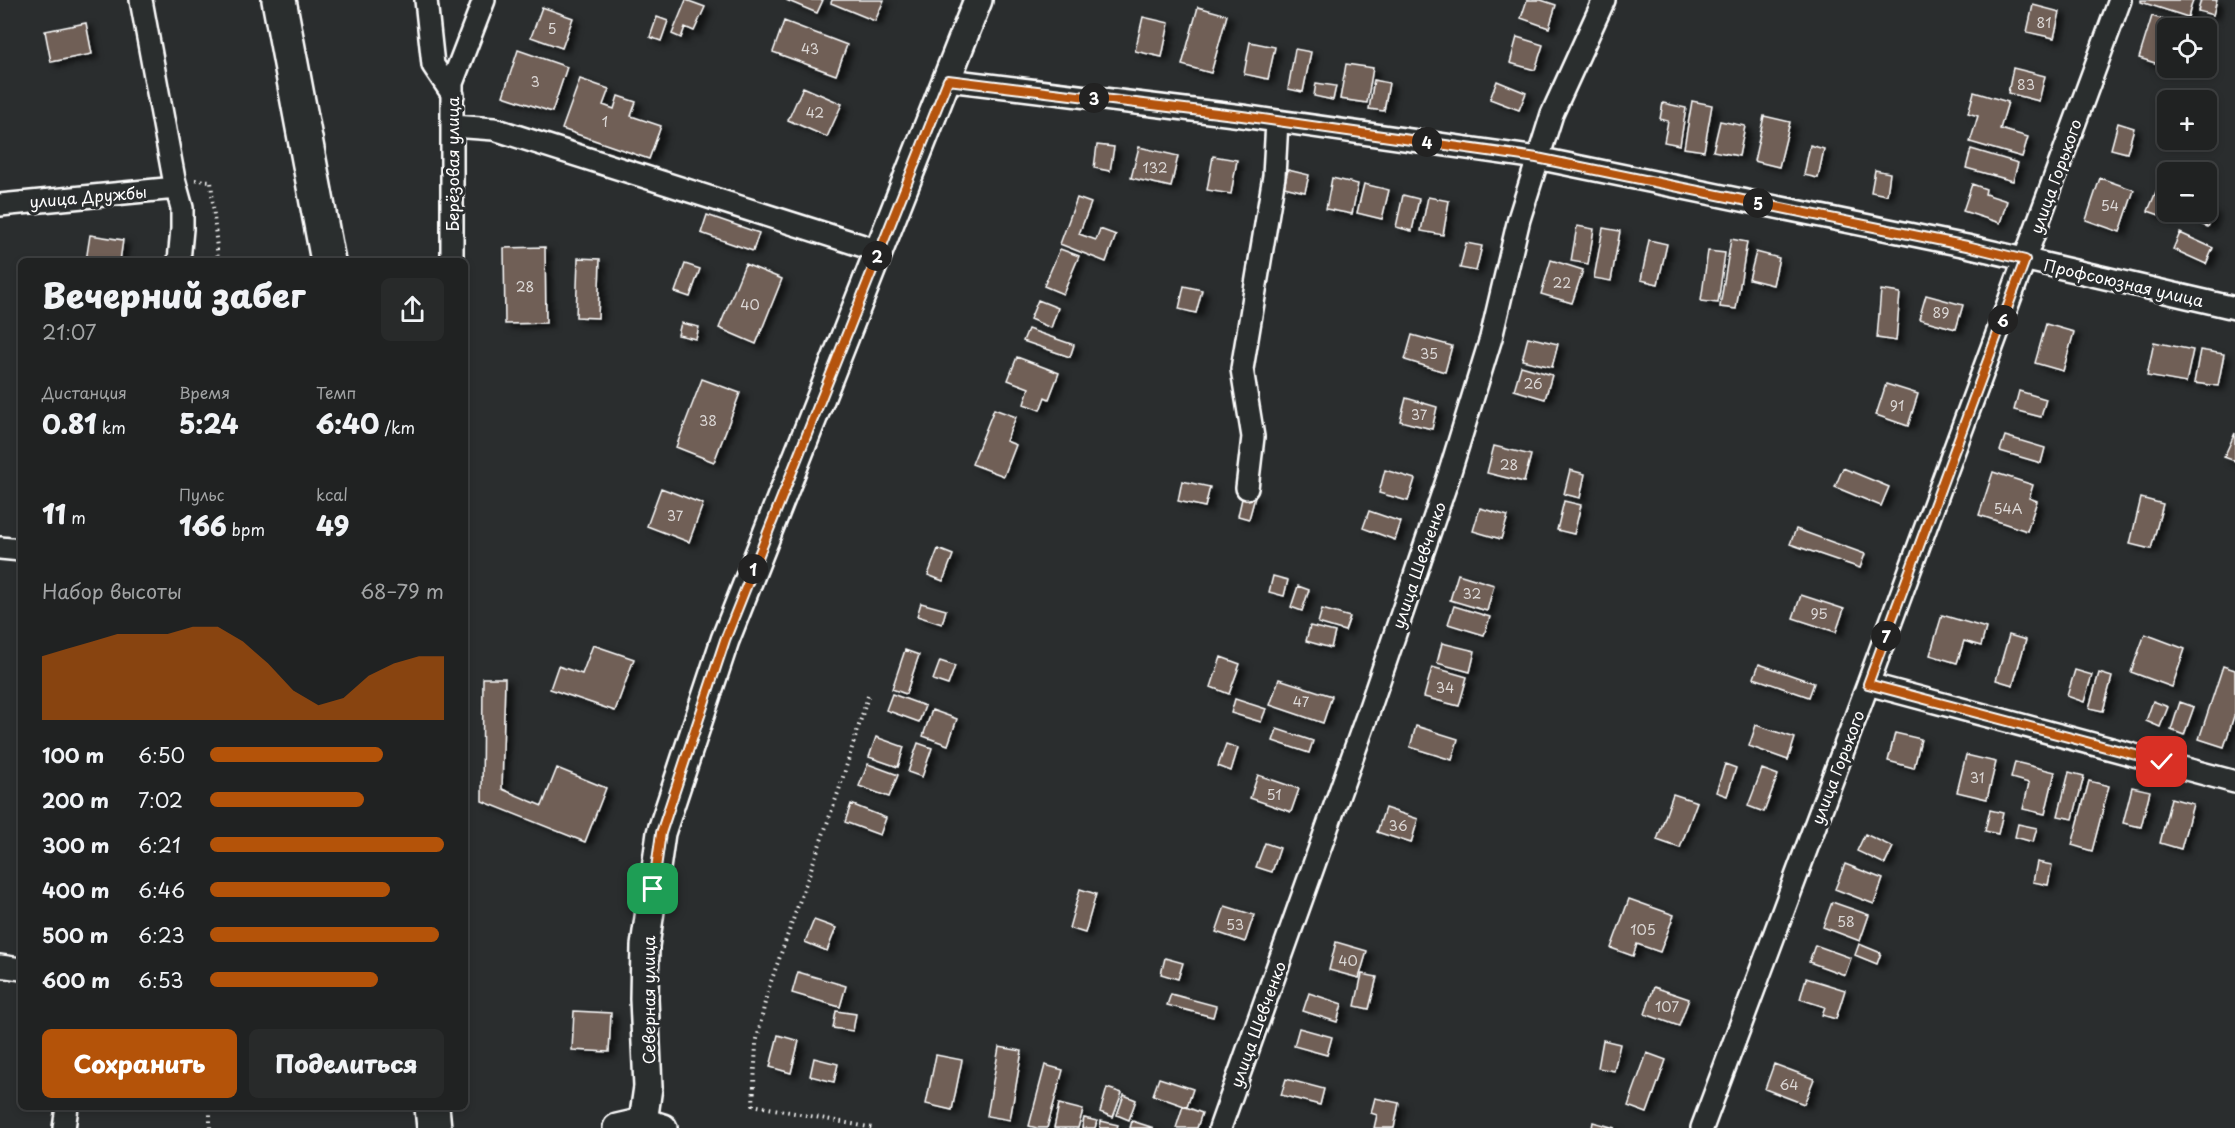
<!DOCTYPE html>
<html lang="ru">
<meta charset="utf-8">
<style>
body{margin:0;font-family:"Playpen Sans",sans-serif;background:#282a2a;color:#f1f3f6;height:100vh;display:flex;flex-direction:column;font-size:22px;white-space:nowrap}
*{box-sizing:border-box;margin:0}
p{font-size:20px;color:#a2a4a5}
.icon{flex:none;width:33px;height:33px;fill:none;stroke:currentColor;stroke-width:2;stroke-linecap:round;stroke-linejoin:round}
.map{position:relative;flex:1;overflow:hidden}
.panel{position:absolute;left:18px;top:258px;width:450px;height:852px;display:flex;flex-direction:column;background:#202222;border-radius:9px;box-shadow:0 3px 9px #0003,0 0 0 2px #3d3f40}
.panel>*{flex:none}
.tools{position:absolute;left:2157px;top:18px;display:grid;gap:12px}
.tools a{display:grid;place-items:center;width:60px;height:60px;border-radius:9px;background:#202222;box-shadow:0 3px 9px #0003,0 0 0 2px #3d3f40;font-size:30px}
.pin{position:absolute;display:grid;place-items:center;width:51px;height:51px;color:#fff;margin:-26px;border-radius:12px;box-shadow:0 3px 9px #0006}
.km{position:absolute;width:30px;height:30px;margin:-15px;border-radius:50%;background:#222;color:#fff;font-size:16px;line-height:30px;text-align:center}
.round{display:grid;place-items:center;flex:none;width:63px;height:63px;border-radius:9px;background:#282a2a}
.head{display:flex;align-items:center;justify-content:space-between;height:102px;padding:0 24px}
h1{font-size:33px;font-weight:800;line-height:45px}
.stats{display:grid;grid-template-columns:repeat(3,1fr);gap:9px;height:102px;padding:6px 24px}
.stats div{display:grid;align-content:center}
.stats b{font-size:26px;font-weight:800}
.stats small{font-size:16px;font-weight:400}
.stats p{font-size:16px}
.chart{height:168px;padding:12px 24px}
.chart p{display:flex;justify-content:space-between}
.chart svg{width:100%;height:108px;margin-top:6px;fill:#b45309;opacity:.7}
.button{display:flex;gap:12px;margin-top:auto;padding:12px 24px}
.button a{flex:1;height:69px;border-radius:9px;background:#b45309;color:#fff;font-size:24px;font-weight:800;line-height:69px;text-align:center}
.button a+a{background:#282a2a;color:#f1f3f6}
ul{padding:0 24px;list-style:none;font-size:20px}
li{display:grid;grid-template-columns:96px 72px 1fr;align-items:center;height:45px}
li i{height:15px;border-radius:8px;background:#b45309}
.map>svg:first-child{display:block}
.building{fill:#6f5f57;stroke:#fff;stroke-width:1.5;filter:url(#shadow)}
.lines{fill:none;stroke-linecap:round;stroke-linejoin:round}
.minor-casing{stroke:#fff;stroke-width:26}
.tertiary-casing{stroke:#fff;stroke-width:32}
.trunk-casing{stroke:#fff;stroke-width:38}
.path{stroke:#fff;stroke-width:4;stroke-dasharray:1.5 4.5;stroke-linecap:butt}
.minor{stroke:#2a2d2e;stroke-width:21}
.tertiary{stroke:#2a2d2e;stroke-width:27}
.trunk{stroke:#2a2d2e;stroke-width:33}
.route-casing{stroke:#fff;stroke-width:12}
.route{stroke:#b45309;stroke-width:8}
.labels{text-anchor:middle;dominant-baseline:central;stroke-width:6;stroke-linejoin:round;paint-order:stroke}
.number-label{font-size:14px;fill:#dbd7d5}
.street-label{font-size:16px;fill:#fff;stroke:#2a2d2e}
</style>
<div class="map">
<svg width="2235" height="1128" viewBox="0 0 2235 1128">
<defs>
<filter id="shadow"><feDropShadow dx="6" dy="4" stdDeviation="3" flood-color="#0009"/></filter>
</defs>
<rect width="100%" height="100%" fill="#2a2d2e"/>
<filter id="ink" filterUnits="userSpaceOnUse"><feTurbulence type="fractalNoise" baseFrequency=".0167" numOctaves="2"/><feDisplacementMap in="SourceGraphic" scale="12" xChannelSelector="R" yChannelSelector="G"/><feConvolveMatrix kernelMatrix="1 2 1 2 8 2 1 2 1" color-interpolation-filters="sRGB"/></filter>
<g filter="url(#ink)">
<path class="building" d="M686,0L705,7L694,31L685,27L681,38L672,34Z
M786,0H823L817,13Z
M832,0H884L875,21L831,3Z
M1527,0H1541L1556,5L1549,28L1521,18Z
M2141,0H2193L2188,17L2141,2Z
M2201,0H2217L2213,15L2198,11Z
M2033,5L2060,12L2054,38L2027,32Z
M542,7L573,18L562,48L531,37Z
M1198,7L1227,15L1211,73L1182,65Z
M2152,16L2186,27L2185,28H2168V67L2139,58Z
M657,17L668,21L661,41L650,37Z
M1143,17L1169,23L1162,57L1135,51Z
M784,21L847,45L836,75L773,52Z
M86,23L92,54L51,62L45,31Z
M1517,37L1543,45L1535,70L1510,63Z
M1250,42L1275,47L1268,79L1244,74Z
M1295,49L1311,52L1303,92L1288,89Z
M518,50L567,67L552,112L503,96Z
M1346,64L1373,68L1367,103L1340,99Z
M2013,68L2045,76L2039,101L2008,93Z
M580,79L609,89L603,105L614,109L618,96L636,102L631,116L661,126L649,159L562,129Z
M1374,80L1389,83L1384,111L1369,109Z
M1497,81L1526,93L1519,110L1490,99Z
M1316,83L1336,86L1333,100L1314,96Z
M803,87L842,104L827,137L788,120Z
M1974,92L2008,102L2000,129L2028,137L2022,157L1970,142L1978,116L1968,113Z
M1692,101L1712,105L1704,151L1684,148Z
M1663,103L1686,108L1680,145L1664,142L1668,121L1660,119Z
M1764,116L1790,122L1779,167L1754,161Z
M1720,121L1745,126L1739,156L1713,151Z
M2118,123L2134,128L2127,153L2111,149Z
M1097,145L1114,147L1110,171L1094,168Z
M1810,145L1824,149L1818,178L1804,175Z
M1139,147L1178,156L1171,187L1131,178Z
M1971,149L2018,163L2013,181L1966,168Z
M1213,156L1237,160L1231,194L1207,190Z
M1288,170L1309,175L1305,192L1284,187Z
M1875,170L1890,173L1887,195L1871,192Z
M1332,178L1358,184L1352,214L1326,209Z
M2100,178L2134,190L2120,232L2086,220Z
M1364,184L1389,190L1382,219L1357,213Z
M1972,184L1986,189L1985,194L2007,201L2000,223L1963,211Z
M2158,187L2168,191V212H2174L2171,219L2148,211Z
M1403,195L1419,199L1412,231L1396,227Z
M1428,197L1449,201L1443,235L1421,231Z
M1077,198L1091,203L1079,234L1096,240L1100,229L1116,235L1106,262L1060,244Z
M2206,208L2214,212L2208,227L2198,223L2202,212H2206Z
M707,215L759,233L753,251L701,233Z
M1577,226L1594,229L1588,264L1571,261Z
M1603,228L1620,231L1611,281L1594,278Z
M2180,233L2213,248L2206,264L2173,249Z
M90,235L123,240L120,261H86Z
M1731,239L1747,242L1736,309L1720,307Z
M1649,240L1667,244L1658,284L1641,280Z
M1466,243L1482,246L1476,271L1460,268Z
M545,247L546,323L505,324L504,248Z
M1060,249L1079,256L1063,294L1044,286Z
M1708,251L1725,253L1718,303L1701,301Z
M1756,252L1779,258L1773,285L1749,279Z
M578,258L600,259L598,318L576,317Z
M1551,260L1583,270L1572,303L1541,294Z
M685,264L700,269L690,297L675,292Z
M745,264L782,279L756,344L719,328Z
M1184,286L1202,290L1196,313L1179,309Z
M1881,290L1900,293L1896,341L1877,338Z
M1926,295L1963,305L1956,329L1919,319Z
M1038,300L1058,308L1051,328L1030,319Z
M681,323L699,327L696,339L678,335Z
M2046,324L2074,332L2063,371L2035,363Z
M1028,329L1074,345L1070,357L1023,341Z
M1412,335L1452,346L1445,372L1405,360Z
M1528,337L1558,344L1552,367L1522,360Z
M2154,342L2193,350L2186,383L2147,376Z
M2200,350L2224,354L2218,386L2194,383Z
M1017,357L1059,373L1049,399L1045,397L1040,410L1024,404L1029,388L1008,380Z
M1521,366L1552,375L1545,399L1514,390Z
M702,379L740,393L714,462L676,447Z
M1886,384L1918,394L1908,426L1876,415Z
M2019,391L2046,399L2041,417L2014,410Z
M1406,398L1437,407L1432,429L1400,421Z
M994,409L1016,417L1006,441L1016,445L1004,476L972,464Z
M2235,433V461L2224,457Z
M2005,436L2045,448L2041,463L2000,451Z
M1494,446L1531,455L1524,482L1487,473Z
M1843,468L1889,487L1881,506L1835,487Z
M1385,470L1415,479L1408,501L1379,493Z
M1570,470L1585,474L1580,498L1564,494Z
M1993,472L2033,485L2029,498L2037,501L2027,531L1979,515Z
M1182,481L1210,487L1205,507L1178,501Z
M661,488L703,504L689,542L647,526Z
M1243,494L1255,497L1249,519L1238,516Z
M2141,498L2163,504L2151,549L2130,544Z
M1564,501L1581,505L1574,534L1557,530Z
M1480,508L1508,516L1501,539L1473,531Z
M1369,511L1401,522L1395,540L1363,528Z
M1796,529L1865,554L1860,568L1790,544Z
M938,549L953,555L943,581L928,575Z
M1458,574L1494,585L1487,611L1450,600Z
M1273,576L1288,580L1284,596L1269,592Z
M1298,586L1309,590L1302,611L1291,607Z
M1801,595L1844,609L1836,632L1793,618Z
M921,603L946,610L942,624L917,616Z
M1454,606L1490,617L1484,635L1448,624Z
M1322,609L1350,617L1345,631L1318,623Z
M1942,615L1986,628L1981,646L1964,641L1957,663L1930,655Z
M1310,626L1335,632L1331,648L1306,641Z
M2145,634L2185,649L2172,687L2131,672Z
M2009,635L2026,640L2013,685L1996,680Z
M1442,643L1475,651L1470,672L1437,663Z
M593,645L634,659L615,711L550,689L558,666L582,674Z
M905,650L919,655L906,694L892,689Z
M1221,657L1240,664L1229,694L1211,687Z
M940,661L955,666L948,685L933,680Z
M1759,664L1814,683L1809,697L1754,678Z
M2223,666L2235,670V713L2224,747L2199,739Z
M1432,667L1467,677L1459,706L1424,697Z
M2075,670L2092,675L2084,702L2067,696Z
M2099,673L2112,677L2103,711L2089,708Z
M483,678H505L502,789L542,806L557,768L606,788L585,842L482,801Z
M1279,679L1332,696L1323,723L1270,705Z
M892,694L925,706L919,722L886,710Z
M1235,699L1266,709L1261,722L1231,713Z
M2153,701L2168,707L2160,727L2146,721Z
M2180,702L2194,707L2184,735L2171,730Z
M932,710L957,719L948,745L923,736Z
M1756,725L1795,738L1788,760L1749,746Z
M1416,726L1458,739L1452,760L1410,747Z
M1277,729L1313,741L1309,753L1273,741Z
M1895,733L1921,739L1914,768L1888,761Z
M876,737L904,747L898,767L869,757Z
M918,743L932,748L922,777L908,772Z
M1226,744L1238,748L1231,771L1218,766Z
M1966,755L1996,762L1987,799L1957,792Z
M2015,762L2055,772L2045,814L2023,809L2029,783L2011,778Z
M868,764L898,775L889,797L859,786Z
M1725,764L1736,768L1727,796L1716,792Z
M1762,769L1778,775L1764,812L1748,806Z
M2069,772L2084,776L2073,819L2058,816Z
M1258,775L1299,789L1291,812L1250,798Z
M2089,781L2109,786L2092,851L2072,845Z
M2132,787L2150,791L2141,827L2123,823Z
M1673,794L1697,802L1680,848L1657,840Z
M2171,798L2193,804L2181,849L2160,843Z
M851,804L886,818L880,835L845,822Z
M1385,808L1418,819L1411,843L1377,832Z
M1990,810L2003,813L1998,834L1985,831Z
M2018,824L2037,828L2033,842L2015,837Z
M1865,834L1893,847L1885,864L1857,851Z
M1265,843L1280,848L1272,872L1256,867Z
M2037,862L2052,865L2048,885L2033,882Z
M1845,864L1883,879L1874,904L1835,889Z
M1080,889L1096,894L1085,933L1069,928Z
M1629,899L1674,915L1660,952L1637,944L1633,956L1611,948Z
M1832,902L1869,915L1860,941L1823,927Z
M1225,906L1254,915L1245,942L1216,932Z
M814,920L836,928L827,951L805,942Z
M1336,942L1367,951L1359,978L1329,970Z
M1859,944L1881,953L1877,964L1855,955Z
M1815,945L1851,958L1845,975L1809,962Z
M1165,958L1183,963L1178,979L1161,974Z
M798,972L846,986L840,1007L792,993Z
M1362,974L1377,977L1369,1009L1355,1006Z
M1806,978L1845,990L1836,1019L1822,1015L1825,1007L1800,999Z
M1654,987L1689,999L1679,1026L1645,1014Z
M1309,993L1342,1004L1337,1022L1303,1011Z
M1171,994L1216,1006L1213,1017L1167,1005Z
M574,1011L611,1013L609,1052L572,1050Z
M836,1011L856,1014L853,1031L833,1028Z
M1299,1028L1332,1037L1327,1055L1294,1046Z
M778,1035L799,1041L791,1073L770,1067Z
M1603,1040L1620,1044L1614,1071L1598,1068Z
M999,1047L1022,1051L1010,1120L987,1116Z
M1647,1053L1666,1060L1647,1113L1628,1106Z
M936,1055L962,1060L952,1110L926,1104Z
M814,1058L838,1064L834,1082L810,1076Z
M1774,1064L1814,1079L1804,1104L1765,1089Z
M1045,1065L1063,1070L1047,1128H1037L1029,1126Z
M1159,1078L1193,1089L1187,1107L1153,1095Z
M1286,1079L1324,1089L1320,1105L1281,1095Z
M1107,1088L1122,1093L1113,1117L1100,1112Z
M1124,1095L1136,1100L1129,1120L1117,1115Z
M1375,1098L1399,1103L1394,1128H1374L1377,1115L1371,1113Z
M1059,1104L1083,1110L1078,1128H1054Z
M1183,1106L1202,1113L1197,1128H1176Z
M1084,1118L1097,1121L1095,1128H1082Z
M1101,1121L1118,1125L1117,1128H1100Z
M1132,1121L1154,1128H1130Z
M1593,1122L1615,1128H1592Z"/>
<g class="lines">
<g class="minor-casing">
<path id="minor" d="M141,0L174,179L182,208V229L179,261
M426,0L433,65L453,95
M948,80L1242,116L1537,158L1967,246L2235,308
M453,126L494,129L879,251
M0,205L176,188
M452,261V83L484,0
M1247,488L1253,437L1242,369L1274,176L1277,121
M0,548L21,550
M1868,684L2235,782
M0,966L21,969
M64,1128L67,1107
M1220,1128L1368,713L1448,478L1491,338L1519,219L1552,114L1604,0
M1702,1128L1868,684L2120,0"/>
</g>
<g class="tertiary-casing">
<path id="tertiary" d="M643,1122L648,1087L644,999L645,946L661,833L725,640L978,0
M617,1128L643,1122L663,1128"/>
</g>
<g class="trunk-casing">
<path id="trunk" d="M279,0L328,261
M432,1107L434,1128"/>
</g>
<path class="path" d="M195,180L211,181L218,261
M868,696L839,790L767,993L756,1044L753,1105L873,1128
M210,1128V1107"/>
<use href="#minor" class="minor"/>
<use href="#tertiary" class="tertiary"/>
<use href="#trunk" class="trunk"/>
</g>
</g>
<g class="lines" filter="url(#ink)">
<g class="route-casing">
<path id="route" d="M653,889L661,833L725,640L948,80L1242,116L1537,158L1967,246L2025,260L1868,684L2162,762"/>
</g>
<use href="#route" class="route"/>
</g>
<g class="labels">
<g class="number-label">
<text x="2044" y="22">81</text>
<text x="552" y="28">5</text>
<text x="810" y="48">43</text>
<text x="535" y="81">3</text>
<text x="2026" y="84">83</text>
<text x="815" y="112">42</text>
<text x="605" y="121">1</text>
<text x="1155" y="167">132</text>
<text x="2110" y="205">54</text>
<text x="1562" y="282">22</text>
<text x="525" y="286">28</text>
<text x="750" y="304">40</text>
<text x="1941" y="312">89</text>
<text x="1429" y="353">35</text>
<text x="1533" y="383">26</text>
<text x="1897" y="405">91</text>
<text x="1419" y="414">37</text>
<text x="708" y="420">38</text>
<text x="1509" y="464">28</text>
<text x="2008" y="508">54А</text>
<text x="675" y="515">37</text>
<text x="1472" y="593">32</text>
<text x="1819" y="613">95</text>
<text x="1445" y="687">34</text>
<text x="1301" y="701">47</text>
<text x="1977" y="777">31</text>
<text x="1274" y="794">51</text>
<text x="1398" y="825">36</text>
<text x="1846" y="921">58</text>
<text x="1235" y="924">53</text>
<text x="1643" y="929">105</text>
<text x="1348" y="960">40</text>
<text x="1667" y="1006">107</text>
<text x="1789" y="1084">64</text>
</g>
<g class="street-label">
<text transform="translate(452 164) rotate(-90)">Берёзовая улица</text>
<text transform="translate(2055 176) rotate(-70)">улица Горького</text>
<text transform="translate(88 196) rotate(-5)">улица Дружбы</text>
<text transform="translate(2124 282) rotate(13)">Профсоюзная улица</text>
<text transform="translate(1418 565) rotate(-71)">улица Шевченко</text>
<text transform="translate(1837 767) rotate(-69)">улица Горького</text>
<text transform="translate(648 1000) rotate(-90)">Северная улица</text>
<text transform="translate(1257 1024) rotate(-70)">улица Шевченко</text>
</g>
</g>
</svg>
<div class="tools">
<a><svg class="icon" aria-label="locate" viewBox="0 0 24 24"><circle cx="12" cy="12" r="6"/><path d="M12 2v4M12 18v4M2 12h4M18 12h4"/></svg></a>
<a>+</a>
<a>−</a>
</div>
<div class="pin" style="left:653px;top:889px;background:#1e9e55"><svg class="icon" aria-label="arrive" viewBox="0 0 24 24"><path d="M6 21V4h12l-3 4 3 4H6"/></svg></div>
<div class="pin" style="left:2162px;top:762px;background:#d93025"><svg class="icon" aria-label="check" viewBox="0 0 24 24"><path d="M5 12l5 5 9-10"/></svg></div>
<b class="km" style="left:753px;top:569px">1</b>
<b class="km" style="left:877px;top:256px">2</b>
<b class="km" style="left:1094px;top:98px">3</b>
<b class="km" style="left:1427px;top:142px">4</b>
<b class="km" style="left:1758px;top:203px">5</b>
<b class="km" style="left:2003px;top:320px">6</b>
<b class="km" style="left:1886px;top:636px">7</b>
<section class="panel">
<div class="head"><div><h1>Вечерний забег</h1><p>21:07</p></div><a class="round"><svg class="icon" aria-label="share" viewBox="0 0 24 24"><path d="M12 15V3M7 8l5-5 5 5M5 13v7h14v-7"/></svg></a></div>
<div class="stats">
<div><p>Дистанция</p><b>0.81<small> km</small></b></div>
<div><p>Время</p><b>5:24</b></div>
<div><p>Темп</p><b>6:40<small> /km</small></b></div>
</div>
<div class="stats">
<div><b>11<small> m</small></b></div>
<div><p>Пульс</p><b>166<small> bpm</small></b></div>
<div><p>kcal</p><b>49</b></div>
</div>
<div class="chart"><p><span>Набор высоты</span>68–79 m</p>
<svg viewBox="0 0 160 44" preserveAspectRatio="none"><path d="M0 44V18L10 15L20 12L30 9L40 9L50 9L60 6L70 6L80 12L90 21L100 32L110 38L120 35L130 26L140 21L150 18L160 18V44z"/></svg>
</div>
<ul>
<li><b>100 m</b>6:50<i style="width:74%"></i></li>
<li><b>200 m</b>7:02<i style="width:66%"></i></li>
<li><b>300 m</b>6:21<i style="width:100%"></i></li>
<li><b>400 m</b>6:46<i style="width:77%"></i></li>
<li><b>500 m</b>6:23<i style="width:98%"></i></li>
<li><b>600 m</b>6:53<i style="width:72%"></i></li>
</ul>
<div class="button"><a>Сохранить</a><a>Поделиться</a></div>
</section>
</div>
